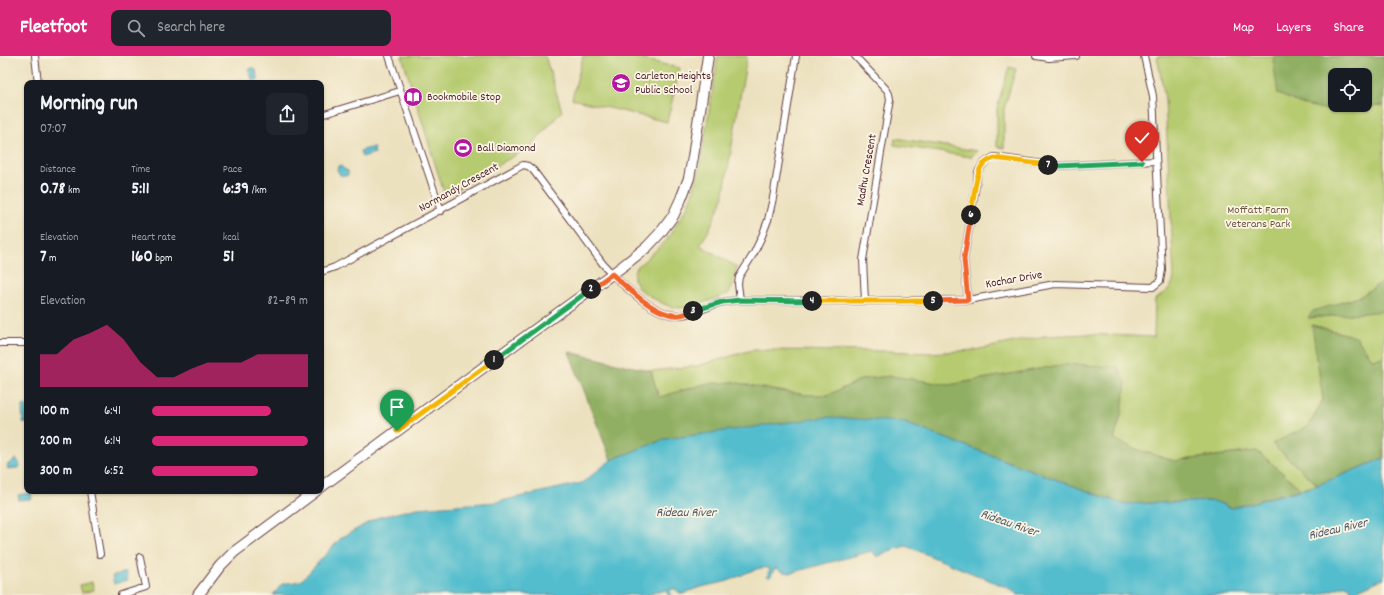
<!DOCTYPE html>
<meta charset="utf-8">
<style>
body{margin:0;font-family:Dekko,sans-serif;background:#20242c;color:#f1f3f6;height:100vh;display:flex;flex-direction:column;font-size:15px;white-space:nowrap}
*{box-sizing:border-box;margin:0}
p{font-size:13px;color:#9ea1a6}
.icon{flex:none;width:22px;height:22px;fill:none;stroke:currentColor;stroke-width:2;stroke-linecap:round;stroke-linejoin:round}
.map{position:relative;flex:1;overflow:hidden}
.panel{position:absolute;left:24px;top:24px;width:300px;height:414px;display:flex;flex-direction:column;background:#171b24;border-radius:8px;box-shadow:0 1px 3px #0004}
.panel>*{flex:none}
.fabs{position:absolute;left:1328px;top:12px;display:grid;gap:8px}
.fabs a{display:grid;place-items:center;width:44px;height:44px;border-radius:8px;background:#171b24;box-shadow:0 1px 3px #0004;font-size:20px}
.pin{position:absolute;display:grid;place-items:center;width:34px;height:34px;color:#fff;margin:-41px -17px;border-radius:50% 50% 50% 0;rotate:-45deg;box-shadow:0 0 4px #0007}
.pin .icon{rotate:45deg}
.km{position:absolute;width:20px;height:20px;margin:-10px;border-radius:50%;background:#222;color:#fff;font-size:11px;line-height:20px;text-align:center}
.round{display:grid;place-items:center;flex:none;width:42px;height:42px;border-radius:8px;background:#20242c}
.headline{display:flex;align-items:center;justify-content:space-between;height:68px;padding:0 16px}
h1{font-size:22px;font-weight:700;line-height:30px}
.figures{display:grid;grid-template-columns:repeat(3,1fr);gap:6px;height:68px;padding:4px 16px}
.figures div{display:grid;align-content:center}
.figures b{font-size:17px;font-weight:700}
.figures small{font-size:11px;font-weight:400}
.figures p{font-size:11px}
.chart{height:112px;padding:8px 16px}
.chart p{display:flex;justify-content:space-between}
.chart svg{width:100%;height:72px;margin-top:4px;fill:#db2777;opacity:.7}
ul{padding:0 16px;list-style:none;font-size:13px}
li{display:grid;grid-template-columns:64px 48px 1fr;align-items:center;height:30px}
li i{height:10px;border-radius:5px;background:#db2777}
header{display:flex;align-items:center;gap:24px;box-sizing:border-box;height:56px;padding:0 20px;background:#db2777;color:#fff}
header strong{font-size:19px}
nav{display:flex;gap:22px;margin-inline-start:auto;font-size:14px}
.search{width:280px;height:36px;background:#20242c;display:flex;align-items:center;gap:10px;box-sizing:border-box;padding:0 14px;border-radius:8px;color:#9ea1a6;font-size:15px}
.map>svg:first-child{display:block}
.green{fill:#b6cb6f;stroke:#80754d}
.forest{fill:#90af62;stroke:#6d6746;fill-rule:evenodd}
.water{fill:#52bdce;stroke:#4e6e7c}
.lines{fill:none;stroke-linecap:round;stroke-linejoin:round}
.minor-casing{stroke:#623c41;stroke-width:8}
.primary-casing{stroke:#623c41;stroke-width:12}
.minor{stroke:#fff;stroke-width:6}
.primary{stroke:#fff;stroke-width:10}
.split-1-casing{stroke:#fff;stroke-width:8}
.split-2-casing{stroke:#fff;stroke-width:8}
.split-3-casing{stroke:#fff;stroke-width:8}
.split-4-casing{stroke:#fff;stroke-width:8}
.split-5-casing{stroke:#fff;stroke-width:8}
.split-6-casing{stroke:#fff;stroke-width:8}
.split-7-casing{stroke:#fff;stroke-width:8}
.split-8-casing{stroke:#fff;stroke-width:8}
.split-1{stroke:#f5b400;stroke-width:5}
.split-2{stroke:#22a559;stroke-width:5}
.split-3{stroke:#f0652b;stroke-width:5}
.split-4{stroke:#22a559;stroke-width:5}
.split-5{stroke:#f5b400;stroke-width:5}
.split-6{stroke:#f0652b;stroke-width:5}
.split-7{stroke:#f5b400;stroke-width:5}
.split-8{stroke:#22a559;stroke-width:5}
.labels{text-anchor:middle;dominant-baseline:central;stroke-width:3.5;stroke-linejoin:round;paint-order:stroke}
.poi-label{font-size:12px;fill:#4a1f2b;stroke:#fcf5e5;text-anchor:start}
.street-label{font-size:12px;fill:#4a1f2b;stroke:#fcf5e5}
.park-label{font-size:12px;fill:#6a533f;stroke:#fcf5e5}
.water-label{font-size:13px;font-style:italic;fill:#4d5664;stroke:#fcf5e5}
</style>
<header>
<strong>Fleetfoot</strong>
<div class="search"><svg class="icon" aria-label="search" viewBox="0 0 24 24"><circle cx="10" cy="10" r="6"/><path d="M15 15l6 6"/></svg>Search here</div>
<nav><a>Map</a><a>Layers</a><a>Share</a></nav>
</header>
<div class="map">
<svg width="1384" height="539" viewBox="0 0 1384 539">
<rect width="100%" height="100%" fill="#fcf5e5"/>
<filter id="ink" filterUnits="userSpaceOnUse"><feTurbulence type="fractalNoise" baseFrequency=".025" numOctaves="2"/><feDisplacementMap in="SourceGraphic" scale="8" xChannelSelector="R" yChannelSelector="G"/><feConvolveMatrix kernelMatrix="1 2 1 2 8 2 1 2 1" color-interpolation-filters="sRGB"/></filter>
<filter id="wash" filterUnits="userSpaceOnUse"><feTurbulence type="fractalNoise" baseFrequency=".012" numOctaves="4" result="noise"/><feDisplacementMap in="SourceGraphic" scale="16" xChannelSelector="R" yChannelSelector="G"/><feGaussianBlur stdDeviation="0.9" result="paint"/><feColorMatrix in="noise" values="0 0 0 0 0 0 0 0 0 0 0 0 0 0 0 0 0 1.4 0 .05"/><feComposite in="paint" operator="in"/></filter>
<g filter="url(#wash)">
<rect width="100%" height="100%" fill="#ece1bf"/>
<path class="green" d="M402,0H545L562,55L531,90L445,140Z
M583,0H628L680,12L667,66L572,43Z
M718,0H747L723,142L709,174L700,189L737,211C734,220 735,231 728,238C712,243 688,255 672,251C659,247 647,238 636,231L638,229L634,223V218L635,213L666,185L687,151L694,133L700,110Z
M1157,0H1275L1273,4L1327,54L1384,49V225L1359,241L1314,255L1309,262L1384,255V301L1372,303L1356,281L1313,269L1323,343L1309,370L1272,388L1318,429L1301,433L1257,395L1174,405L1133,392L1114,383L1121,360L1118,311L1066,308L949,329L891,320L863,323L828,339H808L772,334L734,326L704,328L660,341L658,339L651,315L697,310L752,294L889,295L930,297L975,294L1045,280L1086,278L1154,281L1155,243C1164,238 1172,232 1174,222L1165,43Z
M1009,11L1016,13L1004,53V92L997,91V52Z
M895,82L977,95L971,101L894,89Z
M92,526L94,534L82,537L80,529Z"/>
<path class="forest" d="M1275,0H1384V49L1327,54L1301,48L1278,38L1273,4ZM1335,19H1365V49H1335Z
M1384,225V255L1308,262L1313,255L1359,241Z
M1312,269L1356,281L1372,303L1384,301V402L1318,429L1272,388L1309,370L1323,344Z
M569,296L651,315L658,339L660,341L704,328L734,326L772,334L808,339H828L863,323L891,320L949,329L1066,308L1118,311L1126,327L1121,360L1114,383L1133,392L1174,405L1257,395L1301,433L1232,452L1214,445L1122,448L902,366L665,383L611,404Z"/>
<path class="water" d="M252,12H255L258,22L259,23L253,25L248,14Z
M373,91L375,97L362,101L360,95Z
M338,110H341L344,113L348,115V118L347,120L340,119L337,114Z
M25,349L27,350V367L23,366L22,351Z
M828,361L902,366L1122,448L1214,445L1232,452L1318,429L1384,402V522L1352,537L1350,531L1346,529L1319,539H1017L1013,534L906,490L889,495L877,501L872,495L790,517L784,516L775,512L770,521L767,520L770,512C755,510 742,520 728,525C714,529 697,530 684,538L680,537L675,533H670L671,539H668L666,534L646,539H273L282,528L301,525L341,482L376,462L417,452L496,446L582,427L611,404L665,383Z
M16,403L19,406L20,411L18,412L9,413L7,412L8,408L12,407L14,404Z
M31,437L32,443L19,444L18,439Z
M126,516L128,524L114,528L112,520Z"/>
</g>
<g filter="url(#ink)">
<g class="lines">
<g class="minor-casing">
<path id="minor" d="M35,0L38,27
M389,0L441,155
M855,0L887,34L889,38L890,43L863,204L865,245
M1036,0L1049,2L1076,0
M321,59L400,35
M321,216L335,211L523,109L528,110L533,114L603,208C618,225 652,258 675,259C688,260 707,251 719,247C726,245 733,245 740,244L865,245L968,244L1055,228L1153,231L1160,225L1162,214L1153,40L1144,0
M740,244L738,228L739,221L754,197L762,180L768,164L773,142L796,0
M968,244L964,203L978,116C982,108 986,105 994,101L1058,110L1156,105
M0,287H27
M90,435L100,498
M121,539L146,531L140,501"/>
</g>
<g class="primary-casing">
<path id="primary" d="M321,431L507,294L623,210L647,191L661,176L673,160L681,143L689,122L693,101L708,0
M198,539L220,510L234,496L316,435"/>
</g>
<use href="#minor" class="minor"/>
<use href="#primary" class="primary"/>
</g>
</g>
<g class="lines" filter="url(#ink)">
<g class="split-1-casing">
<path id="split-1" d="M397,375L494,304"/>
</g>
<g class="split-2-casing">
<path id="split-2" d="M494,304L591,233"/>
</g>
<g class="split-3-casing">
<path id="split-3" d="M591,233L612,218C626,231 654,258 675,259C681,260 688,257 693,255"/>
</g>
<g class="split-4-casing">
<path id="split-4" d="M693,255L722,246L740,244L812,245"/>
</g>
<g class="split-5-casing">
<path id="split-5" d="M812,245H933"/>
</g>
<g class="split-6-casing">
<path id="split-6" d="M933,245L968,244L964,203L971,159"/>
</g>
<g class="split-7-casing">
<path id="split-7" d="M971,159C973,147 975,121 981,111C984,106 989,104 994,102L1048,109"/>
</g>
<g class="split-8-casing">
<path id="split-8" d="M1048,109L1058,110L1142,106"/>
</g>
<use href="#split-1" class="split-1"/>
<use href="#split-2" class="split-2"/>
<use href="#split-3" class="split-3"/>
<use href="#split-4" class="split-4"/>
<use href="#split-5" class="split-5"/>
<use href="#split-6" class="split-6"/>
<use href="#split-7" class="split-7"/>
<use href="#split-8" class="split-8"/>
</g>
<defs>
<g id="school-disc" transform="scale(1)"><circle r="9.5" fill="#b5179e" stroke="#fcf5e5"/><path d="M0-5L7-2L0 1L-7-2ZM-4 1L0 2.5L4 1V4Q0 6-4 4Z" fill="#fff"/></g>
<g id="library-disc" transform="scale(1)"><circle r="9.5" fill="#b5179e" stroke="#fcf5e5"/><path d="M-6-4Q-3-5.5-.7-3.5V5Q-3 3-6 4ZM6-4Q3-5.5 .7-3.5V5Q3 3 6 4Z" fill="#fff"/></g>
<g id="stadium-disc" transform="scale(1)"><circle r="9.5" fill="#b5179e" stroke="#fcf5e5"/><path d="M0-5a6.5 5 0 1 0 0 10a6.5 5 0 1 0 0-10ZM-3.5-1.8h7v3.6h-7Z" fill="#fff"/></g>
</defs>
<g fill-rule="evenodd">
<use href="#school-disc" x="621" y="27"/>
<use href="#library-disc" x="413" y="41"/>
<use href="#stadium-disc" x="463" y="92"/>
</g>
<g class="labels">
<g class="poi-label">
<text x="635" y="20">Carleton Heights<tspan x="635" dy="14">Public School</tspan></text>
<text x="427" y="41">Bookmobile Stop</text>
<text x="477" y="92">Ball Diamond</text>
</g>
<g class="street-label">
<text transform="translate(867 114) rotate(-80)">Madhu Crescent</text>
<text transform="translate(459 132) rotate(-29)">Normandy Crescent</text>
<text transform="translate(1014 224) rotate(-10)">Kochar Drive</text>
</g>
<g class="park-label">
<text x="1258" y="154">Moffatt Farm<tspan x="1258" dy="14">Veterans Park</tspan></text>
</g>
<g class="water-label">
<text x="686" y="457">Rideau River</text>
<text transform="translate(1009 468) rotate(19)">Rideau River</text>
<text transform="translate(1338 474) rotate(-13)">Rideau River</text>
</g>
</g>
</svg>
<div class="fabs">
<a><svg class="icon" aria-label="locate" viewBox="0 0 24 24"><circle cx="12" cy="12" r="6"/><path d="M12 2v4M12 18v4M2 12h4M18 12h4"/></svg></a>
</div>
<div class="pin" style="left:397px;top:375px;background:#1e9e55"><svg class="icon" aria-label="arrive" viewBox="0 0 24 24"><path d="M6 21V4h12l-3 4 3 4H6"/></svg></div>
<div class="pin" style="left:1142px;top:106px;background:#d93025"><svg class="icon" aria-label="check" viewBox="0 0 24 24"><path d="M5 12l5 5 9-10"/></svg></div>
<b class="km" style="left:494px;top:304px">1</b>
<b class="km" style="left:591px;top:233px">2</b>
<b class="km" style="left:693px;top:255px">3</b>
<b class="km" style="left:812px;top:245px">4</b>
<b class="km" style="left:933px;top:245px">5</b>
<b class="km" style="left:971px;top:159px">6</b>
<b class="km" style="left:1048px;top:109px">7</b>
<section class="panel">
<div class="headline"><div><h1>Morning run</h1><p>07:07</p></div><a class="round"><svg class="icon" aria-label="share" viewBox="0 0 24 24"><path d="M12 15V3M7 8l5-5 5 5M5 13v7h14v-7"/></svg></a></div>
<div class="figures">
<div><p>Distance</p><b>0.78<small> km</small></b></div>
<div><p>Time</p><b>5:11</b></div>
<div><p>Pace</p><b>6:39<small> /km</small></b></div>
</div>
<div class="figures">
<div><p>Elevation</p><b>7<small> m</small></b></div>
<div><p>Heart rate</p><b>160<small> bpm</small></b></div>
<div><p>kcal</p><b>51</b></div>
</div>
<div class="chart"><p><span>Elevation</span>82–89 m</p>
<svg viewBox="0 0 160 44" preserveAspectRatio="none"><path d="M0 44V24L10 24L20 15L30 11L40 6L50 15L60 29L70 38L80 38L90 33L100 29L110 29L120 29L130 24L140 24L150 24L160 24V44z"/></svg>
</div>
<ul>
<li><b>100 m</b>6:41<i style="width:76%"></i></li>
<li><b>200 m</b>6:14<i style="width:100%"></i></li>
<li><b>300 m</b>6:52<i style="width:68%"></i></li>
</ul>
</section>
</div>
